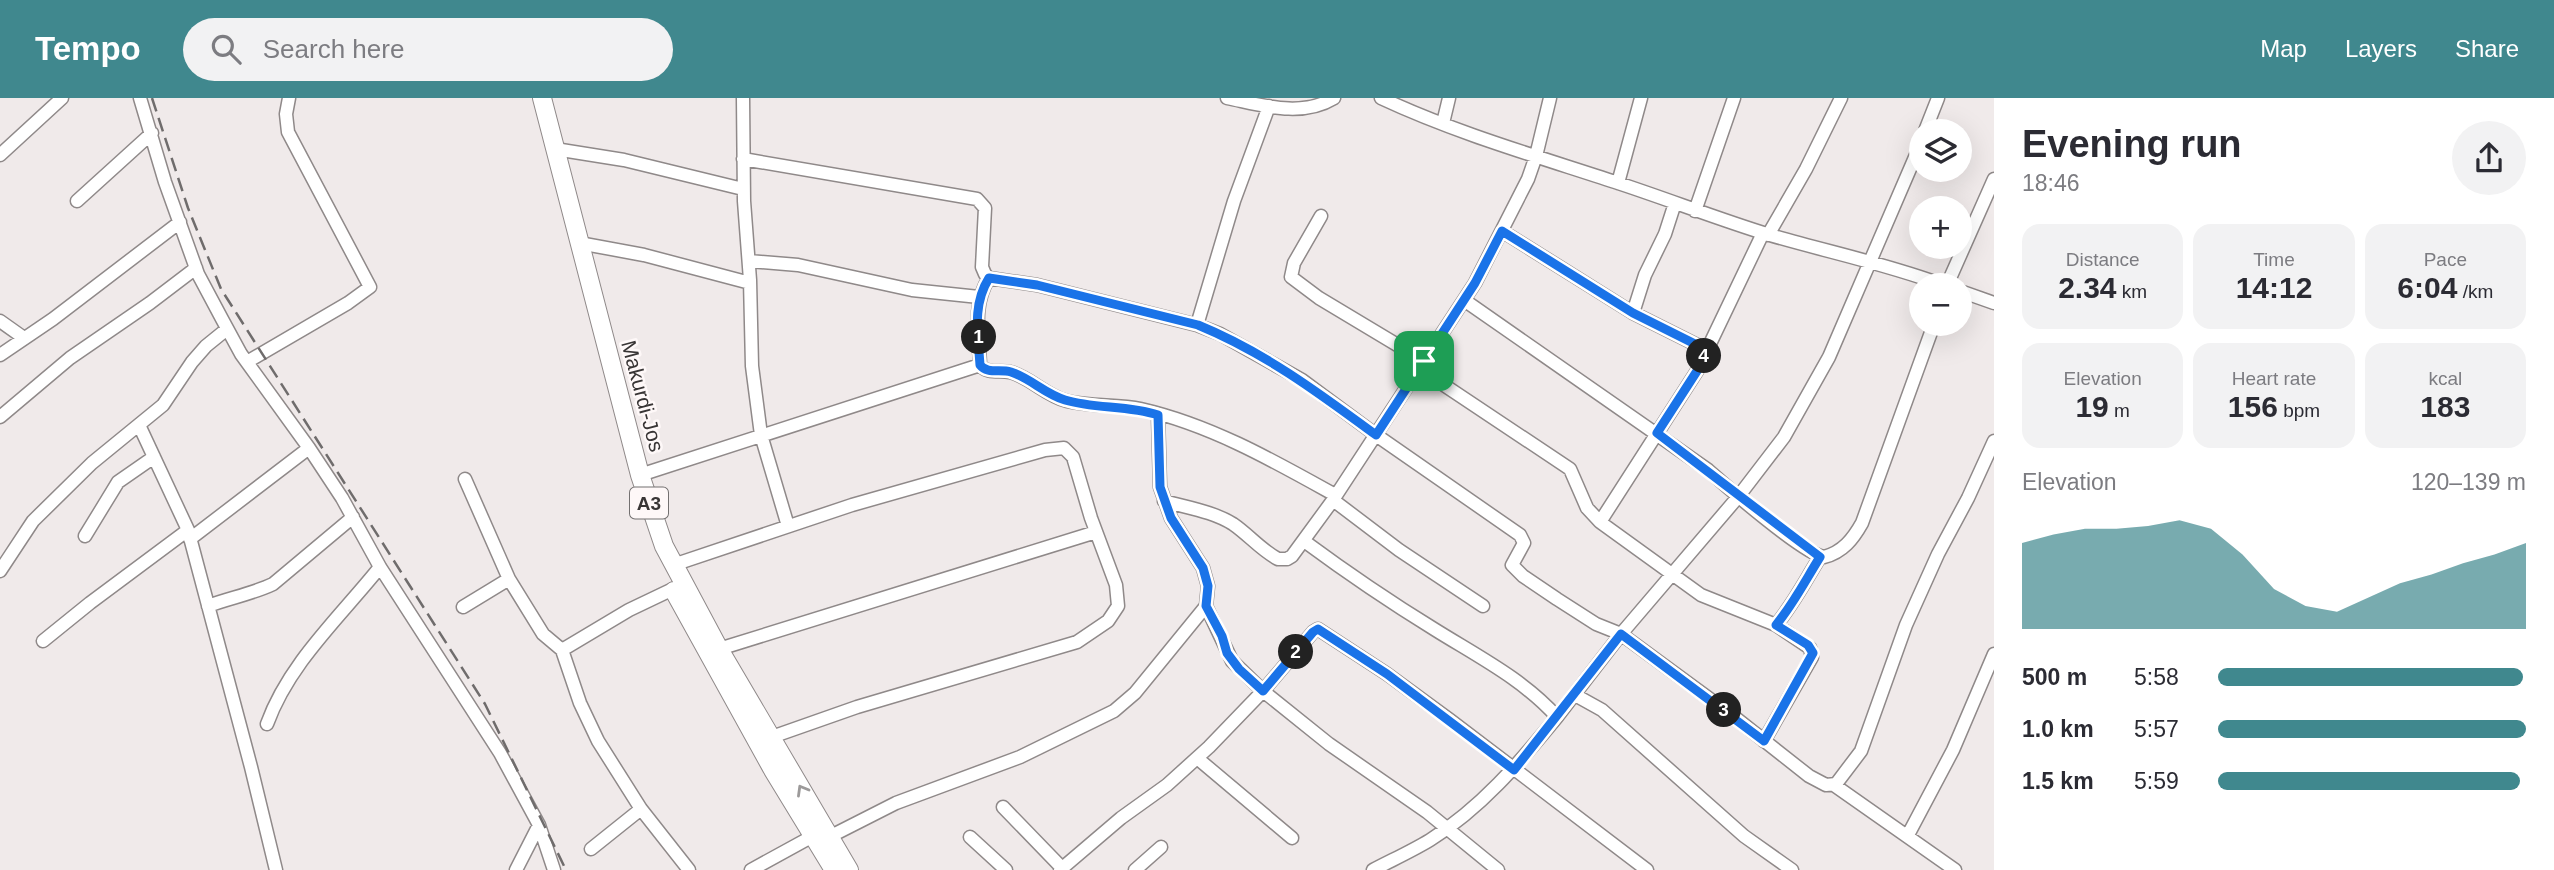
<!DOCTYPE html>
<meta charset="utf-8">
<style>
body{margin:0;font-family:Arial,sans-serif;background:#f2f2f3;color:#2b2b33;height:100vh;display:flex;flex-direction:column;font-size:26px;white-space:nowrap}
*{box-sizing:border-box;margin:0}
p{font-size:23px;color:#7c7c81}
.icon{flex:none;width:38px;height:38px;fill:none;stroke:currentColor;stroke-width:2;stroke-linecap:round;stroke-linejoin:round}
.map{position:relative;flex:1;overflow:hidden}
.panel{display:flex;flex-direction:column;background:#fff;width:560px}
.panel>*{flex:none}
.tools{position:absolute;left:1909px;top:21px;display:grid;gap:14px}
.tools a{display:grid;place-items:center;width:63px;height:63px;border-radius:50%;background:#fff;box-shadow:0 7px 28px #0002;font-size:35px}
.pin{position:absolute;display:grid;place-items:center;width:60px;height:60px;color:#fff;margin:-30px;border-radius:14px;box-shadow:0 4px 10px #0006}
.km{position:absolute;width:35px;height:35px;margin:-18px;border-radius:50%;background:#222;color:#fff;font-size:19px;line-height:35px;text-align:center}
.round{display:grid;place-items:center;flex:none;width:74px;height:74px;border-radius:37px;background:#f2f2f3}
.headline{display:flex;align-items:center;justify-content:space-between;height:119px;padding:0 28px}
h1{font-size:38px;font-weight:600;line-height:52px}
.metrics{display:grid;grid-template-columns:repeat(3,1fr);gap:10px;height:119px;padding:7px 28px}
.metrics div{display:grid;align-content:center;border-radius:18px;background:#f2f2f3;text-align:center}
.metrics b{font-size:30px;font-weight:600}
.metrics small{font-size:19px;font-weight:400}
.metrics p{font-size:19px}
.chart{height:196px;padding:14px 28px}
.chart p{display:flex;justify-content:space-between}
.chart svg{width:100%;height:126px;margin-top:7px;fill:#40888e;opacity:.7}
ul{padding:0 28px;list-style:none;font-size:23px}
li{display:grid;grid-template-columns:112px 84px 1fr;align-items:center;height:52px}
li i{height:18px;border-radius:9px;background:#40888e}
header{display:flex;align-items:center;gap:42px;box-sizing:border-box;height:98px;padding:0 35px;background:#40888e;color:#fff}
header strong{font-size:33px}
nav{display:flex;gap:38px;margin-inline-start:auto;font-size:24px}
.search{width:490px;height:63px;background:#f2f2f3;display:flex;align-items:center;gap:18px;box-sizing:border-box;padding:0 24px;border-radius:38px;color:#7c7c81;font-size:26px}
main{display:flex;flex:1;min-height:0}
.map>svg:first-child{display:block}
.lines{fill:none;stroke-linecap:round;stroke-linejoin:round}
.minor-casing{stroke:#8f8989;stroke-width:15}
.highway-casing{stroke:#8f8989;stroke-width:20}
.minor{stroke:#fff;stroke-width:12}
.highway{stroke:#fff;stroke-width:18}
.rail{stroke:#6f6c6c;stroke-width:2.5;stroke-dasharray:14 7;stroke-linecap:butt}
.oneway{stroke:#9c9a9a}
.route-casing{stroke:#fff;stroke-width:14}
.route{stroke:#1a73e8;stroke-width:9}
.labels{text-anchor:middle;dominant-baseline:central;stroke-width:5;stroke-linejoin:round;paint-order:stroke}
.shield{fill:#fef8f8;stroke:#737070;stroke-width:2}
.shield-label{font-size:19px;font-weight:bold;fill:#383535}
.street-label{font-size:21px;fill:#383535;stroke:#fef8f8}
</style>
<header>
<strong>Tempo</strong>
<div class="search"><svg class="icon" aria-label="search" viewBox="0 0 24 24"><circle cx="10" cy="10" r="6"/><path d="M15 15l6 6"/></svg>Search here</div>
<nav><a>Map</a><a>Layers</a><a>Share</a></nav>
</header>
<main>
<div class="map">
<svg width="1994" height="772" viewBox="0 0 1994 772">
<rect width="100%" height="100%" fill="#f0eaea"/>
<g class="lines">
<g class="minor-casing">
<path id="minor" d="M140,0L165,84L198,176L222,221L241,256L309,350L342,400L380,469L500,655L539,727L554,772
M743,0L744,103L750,182L752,268L761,337L788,428
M1227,0C1262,7 1301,20 1334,0
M1381,0C1456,35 1536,58 1615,84C1667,101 1718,121 1770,137C1828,154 1887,166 1943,187
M1443,25L1449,0
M1925,33L1938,0
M555,51L624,62L743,91
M0,57L62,0
M743,61L977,101L985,110L982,169L985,176L989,180L1037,187L1197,227L1220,236L1302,282L1376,337L1520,437L1524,445L1512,467L1523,478L1557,501L1596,526L1621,536L1733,618L1809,678L1826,687L1836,686L1861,653L1906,527L1938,456L1968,400L1994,343
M1618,85L1641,0
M77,103L152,35
M1695,113L1734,0
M1321,118L1294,165L1291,179L1319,200L1424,263
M1502,133L1633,215L1707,252
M1768,137L1806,71L1841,0
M579,145L644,157L750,185
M749,163L798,167L912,192L979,199
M1947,187L1994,81
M1960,193L1994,205
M1464,202L1708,372C1728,390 1804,456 1824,459C1843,454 1853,441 1862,425L1934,226
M1633,215L1645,177L1665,136L1675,105
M0,223L24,240
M1197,227L1234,103L1269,8
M0,257L53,221L180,124
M247,264L348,205L370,189L288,34L286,16L289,0
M980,267C987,276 999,272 1010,274C1030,279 1046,298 1067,303C1091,309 1117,306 1141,311C1211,327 1274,363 1335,397
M980,267C979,236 972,207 989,180
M1420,271L1570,371L1587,410L1600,424L1697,273L1763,135
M1158,317L1160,389L1171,420L1203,470L1208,488L1206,508L1232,563L1263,593L1329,646L1427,714L1498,772
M0,319L70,260L150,205L196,170
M139,327L188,432L251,669L276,772
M640,377L980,267
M465,381L509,481L543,536L562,552L580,605L598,643L641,711L689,772
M1333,402L1399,452L1483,508
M1164,403C1188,410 1212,413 1233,426C1249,437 1261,452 1278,461H1287L1292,458L1333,402L1475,185L1528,81L1536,58L1550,0
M1600,424L1701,497L1776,527L1810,550L1812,559L1764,643
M85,438L118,384L154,359
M190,441L309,350
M1304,443C1346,474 1390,504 1434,531C1477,558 1523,581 1557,619C1519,665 1481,710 1430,742C1412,753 1392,762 1373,772
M673,467L852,407L1045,352L1064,350L1073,359L1091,420L1116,487L1118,508L1108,523L1077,544L857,609L763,642
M0,473L33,423L92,365L163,307L192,264L206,248L227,231
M208,508C229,500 252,496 273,486L353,419
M463,509L509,481
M1776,527C1794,505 1805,483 1820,459
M43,543L90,505L188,432
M719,551L1096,434
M562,552L629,512L673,491
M1575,597L1602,612L1744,738L1792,772
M1557,619L1621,536L1738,399L1784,339L1829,259L1922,43
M267,626C289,565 340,519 380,469
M1197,660L1292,740
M1834,687L1955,772
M1003,709L1062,770
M1908,737L1953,652L1994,556
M829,739L896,705L1020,659L1114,613L1135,595L1206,508
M970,739L1006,772
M591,751L641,711
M516,772L539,727
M751,772L813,738
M1060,772L1121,720L1167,687L1209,649L1263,593L1313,534L1318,531L1387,576L1450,622L1647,772
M1135,772L1161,749"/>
</g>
<g class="highway-casing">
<path id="highway" d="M542,0L640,377L664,448L719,551L849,772
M674,493L773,672L834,772"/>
</g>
<use href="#minor" class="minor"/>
<use href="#highway" class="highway"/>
<path class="rail" d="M152,0L188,110L221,191L485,606L566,772"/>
</g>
<defs><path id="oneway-chevron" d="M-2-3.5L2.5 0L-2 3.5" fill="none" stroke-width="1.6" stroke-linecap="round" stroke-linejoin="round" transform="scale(1.75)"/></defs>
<use class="oneway" href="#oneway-chevron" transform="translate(802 692) rotate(-120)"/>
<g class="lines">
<g class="route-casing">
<path id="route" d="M1502,133L1633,215L1707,252L1697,273L1657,335L1820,459C1805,483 1794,505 1776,527L1808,547L1813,555L1764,643L1621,536L1514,672L1387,576L1318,531L1313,534L1263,593L1239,571L1227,555L1222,538L1206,508L1208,488L1203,470L1171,420L1160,389L1158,317C1128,307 1095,311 1065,302C1045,296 1030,280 1011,274C1000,271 987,276 980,267C978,236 972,207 989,180L1037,187L1198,227C1264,254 1319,295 1376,337L1475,185Z"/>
</g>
<use href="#route" class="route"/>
</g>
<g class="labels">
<rect class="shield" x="630" y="389.5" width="38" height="31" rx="5"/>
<g class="shield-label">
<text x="649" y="405">A3</text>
</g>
<g class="street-label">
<text transform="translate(643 298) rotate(75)">Makurdi-Jos</text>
</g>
</g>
</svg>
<div class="tools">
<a><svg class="icon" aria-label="layers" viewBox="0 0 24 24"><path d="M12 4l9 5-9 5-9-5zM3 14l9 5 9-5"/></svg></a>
<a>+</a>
<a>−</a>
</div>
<div class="pin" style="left:1424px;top:263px;background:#1e9e55"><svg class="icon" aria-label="arrive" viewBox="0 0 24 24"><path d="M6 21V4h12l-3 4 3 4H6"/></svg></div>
<b class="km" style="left:979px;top:239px">1</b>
<b class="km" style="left:1296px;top:554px">2</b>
<b class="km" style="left:1724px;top:612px">3</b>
<b class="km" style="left:1704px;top:258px">4</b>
</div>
<section class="panel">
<div class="headline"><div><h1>Evening run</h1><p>18:46</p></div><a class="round"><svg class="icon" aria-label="share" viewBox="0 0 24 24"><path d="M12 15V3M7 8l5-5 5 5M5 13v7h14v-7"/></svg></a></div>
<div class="metrics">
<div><p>Distance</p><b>2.34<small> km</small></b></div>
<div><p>Time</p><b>14:12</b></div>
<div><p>Pace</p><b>6:04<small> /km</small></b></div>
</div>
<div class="metrics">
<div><p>Elevation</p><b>19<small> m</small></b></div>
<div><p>Heart rate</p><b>156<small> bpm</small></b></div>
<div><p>kcal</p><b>183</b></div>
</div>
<div class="chart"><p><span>Elevation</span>120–139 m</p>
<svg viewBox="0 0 160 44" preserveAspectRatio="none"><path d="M0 44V14L10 11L20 9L30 9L40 8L50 6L60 9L70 18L80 30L90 36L100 38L110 33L120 28L130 25L140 21L150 18L160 14V44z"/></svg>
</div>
<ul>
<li><b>500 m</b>5:58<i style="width:99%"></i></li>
<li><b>1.0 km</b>5:57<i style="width:100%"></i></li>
<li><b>1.5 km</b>5:59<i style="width:98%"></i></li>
</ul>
</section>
</main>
